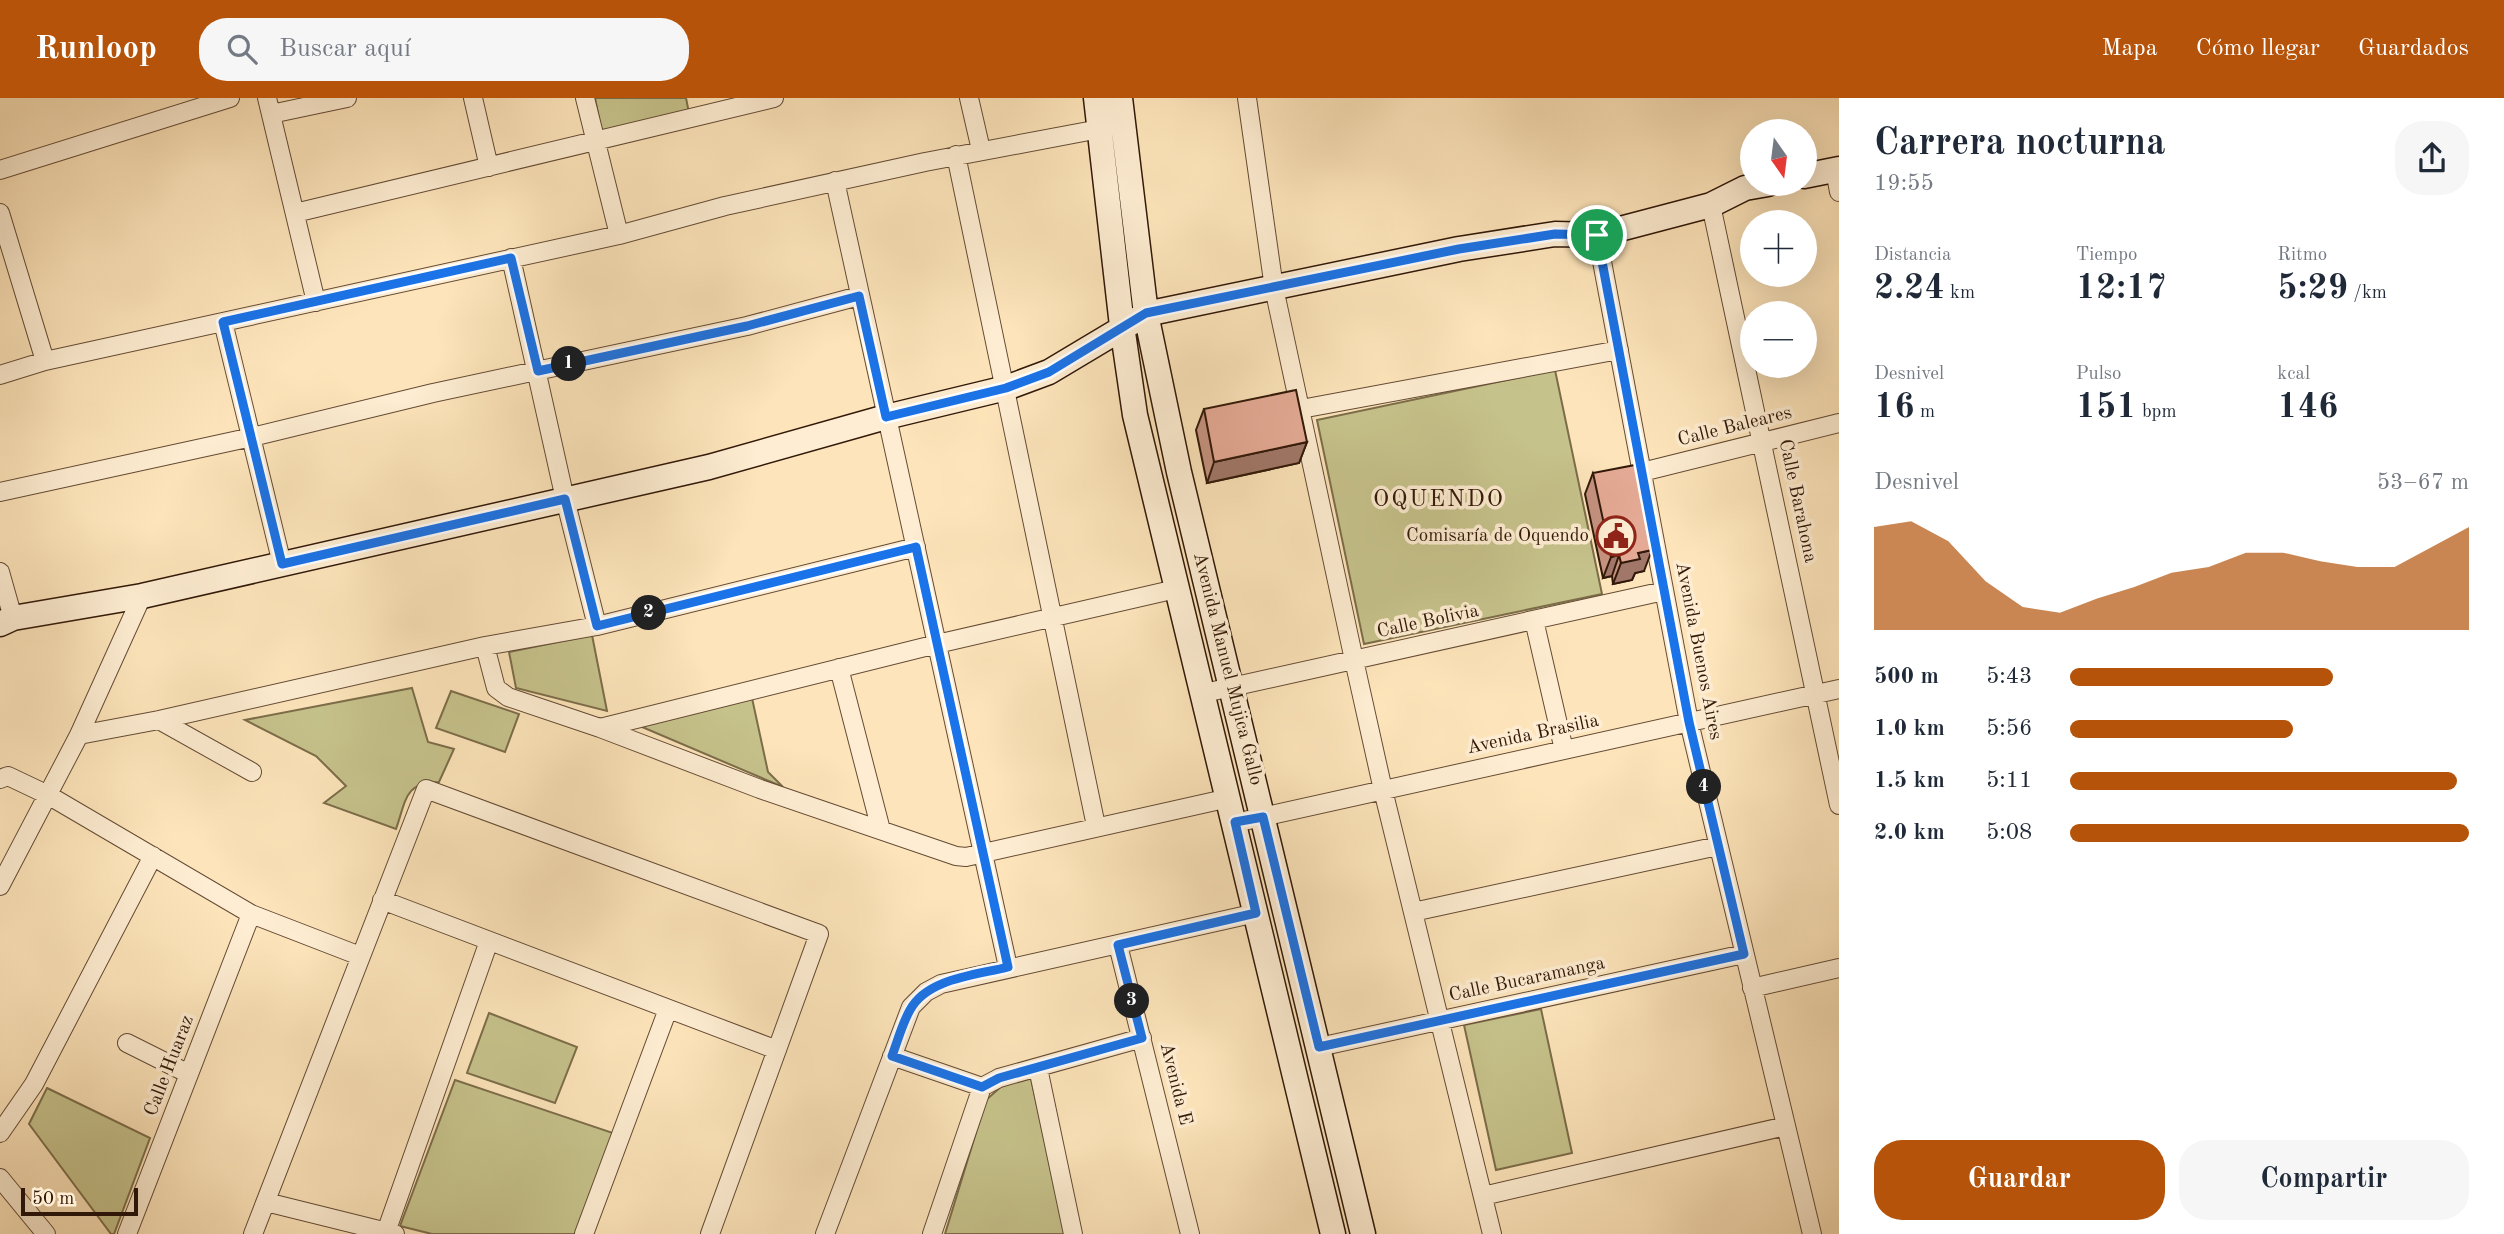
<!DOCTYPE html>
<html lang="es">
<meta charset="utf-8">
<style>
body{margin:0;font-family:"Old Standard TT",serif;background:#f6f6f7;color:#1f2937;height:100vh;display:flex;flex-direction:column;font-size:26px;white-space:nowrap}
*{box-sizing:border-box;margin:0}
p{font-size:23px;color:#747a83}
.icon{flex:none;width:38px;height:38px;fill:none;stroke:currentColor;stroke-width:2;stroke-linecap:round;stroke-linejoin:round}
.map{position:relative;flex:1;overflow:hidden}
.panel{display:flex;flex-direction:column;background:#fff;width:665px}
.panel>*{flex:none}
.needle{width:46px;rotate:166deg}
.controls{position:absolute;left:1740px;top:21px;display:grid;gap:14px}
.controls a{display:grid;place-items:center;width:77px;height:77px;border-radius:50%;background:#fff;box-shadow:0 7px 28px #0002;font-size:35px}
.scale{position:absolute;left:21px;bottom:18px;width:117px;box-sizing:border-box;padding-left:7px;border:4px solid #311808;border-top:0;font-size:19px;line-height:24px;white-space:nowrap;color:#311808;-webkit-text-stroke:5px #feedd2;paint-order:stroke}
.pin{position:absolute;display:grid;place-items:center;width:60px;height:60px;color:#fff;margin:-30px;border:4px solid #fff;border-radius:50%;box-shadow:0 2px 7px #0007}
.km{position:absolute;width:35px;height:35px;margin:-18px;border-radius:50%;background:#222;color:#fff;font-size:19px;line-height:35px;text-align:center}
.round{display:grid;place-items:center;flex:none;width:74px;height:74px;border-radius:28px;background:#f6f6f7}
.head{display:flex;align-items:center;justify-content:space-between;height:119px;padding:0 35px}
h1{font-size:38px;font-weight:700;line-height:52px}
.figures{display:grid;grid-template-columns:repeat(3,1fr);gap:10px;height:119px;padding:7px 35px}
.figures div{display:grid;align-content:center}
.figures b{font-size:35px;font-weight:700}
.figures small{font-size:19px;font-weight:400}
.figures p{font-size:19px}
.chart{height:196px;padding:14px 35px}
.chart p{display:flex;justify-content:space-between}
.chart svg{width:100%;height:126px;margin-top:7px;fill:#b45309;opacity:.7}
.button{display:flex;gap:14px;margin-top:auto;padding:14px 35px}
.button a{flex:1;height:80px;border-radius:28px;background:#b45309;color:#fff;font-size:28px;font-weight:700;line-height:80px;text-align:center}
.button a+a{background:#f6f6f7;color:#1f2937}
ul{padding:0 35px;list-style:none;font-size:23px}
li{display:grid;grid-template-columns:112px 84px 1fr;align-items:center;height:52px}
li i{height:18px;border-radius:9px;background:#b45309}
header{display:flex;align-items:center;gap:42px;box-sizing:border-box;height:98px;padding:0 35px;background:#b45309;color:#fff}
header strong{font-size:33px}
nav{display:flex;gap:38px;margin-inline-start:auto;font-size:24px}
.search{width:490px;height:63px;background:#f6f6f7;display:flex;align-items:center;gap:18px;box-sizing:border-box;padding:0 24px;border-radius:28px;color:#747a83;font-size:26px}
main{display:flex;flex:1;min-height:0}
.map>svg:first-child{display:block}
.green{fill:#c6c28b;stroke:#7c6d4a;stroke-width:2}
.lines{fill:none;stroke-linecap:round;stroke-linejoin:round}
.street-casing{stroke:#644b34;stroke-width:20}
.secondary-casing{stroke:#311808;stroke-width:27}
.street{stroke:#feedd2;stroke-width:18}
.secondary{stroke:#feedd2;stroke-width:24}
.wall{fill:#c59280;stroke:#311808;stroke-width:2}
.shaded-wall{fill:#a07768;stroke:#311808;stroke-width:2}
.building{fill:#e5aa95;stroke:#311808;stroke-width:2}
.route-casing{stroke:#fff;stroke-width:14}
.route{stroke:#1a73e8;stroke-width:9}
.labels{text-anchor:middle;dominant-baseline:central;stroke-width:7;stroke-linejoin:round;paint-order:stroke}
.street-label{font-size:19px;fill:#311808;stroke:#feedd2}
.poi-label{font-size:19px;fill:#311808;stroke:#feedd2;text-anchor:end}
.quarter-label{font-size:23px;letter-spacing:2px;fill:#311808;stroke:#feedd2}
</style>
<header>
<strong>Runloop</strong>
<div class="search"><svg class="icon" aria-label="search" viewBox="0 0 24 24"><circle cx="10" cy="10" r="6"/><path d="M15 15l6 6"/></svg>Buscar aquí</div>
<nav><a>Mapa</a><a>Cómo llegar</a><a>Guardados</a></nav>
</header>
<main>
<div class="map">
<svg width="1839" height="1136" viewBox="0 0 1839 1136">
<rect width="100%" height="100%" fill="#fde4ba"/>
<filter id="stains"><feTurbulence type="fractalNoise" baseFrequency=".00286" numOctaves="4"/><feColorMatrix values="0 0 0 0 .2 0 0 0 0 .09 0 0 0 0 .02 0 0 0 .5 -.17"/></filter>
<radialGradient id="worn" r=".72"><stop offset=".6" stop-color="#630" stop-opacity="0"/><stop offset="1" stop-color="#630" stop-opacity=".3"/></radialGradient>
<path class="green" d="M595,0H686L689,15L602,36Z
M1555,272L1602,496L1364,546L1317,322Z
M592,537L607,613L516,590L509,554Z
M412,590L428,644L454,651L439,684C404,684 406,703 396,731L324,705L346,688L316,658L245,622Z
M451,593L519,616L505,654L436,630Z
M752,600L768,674L783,689L635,626Z
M1541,911L1572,1055L1496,1072L1464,927Z
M489,915L577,949L555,1005L467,975Z
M1031,980L1065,1136H945L986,1002L1003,987Z
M455,982L613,1035L575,1136H432L400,1128Z
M47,990L150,1040L114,1136H111L29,1026Z"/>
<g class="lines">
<g class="street-casing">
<path id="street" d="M267,0L316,204
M473,0L489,69
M585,0L619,137
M969,0L981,52
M1247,0L1274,190L1354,562L1383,692L1492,1136
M271,16L347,0
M956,57L1096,728
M0,72L230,0
M1835,72L1839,94
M835,83L1008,869
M1711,107L1839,707
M0,115L45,263
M295,115L774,0
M1597,137L1689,624L1812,1136
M511,160L565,401L597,528
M223,224L282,466
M0,277L45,263L619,137L725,108L925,64L1110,29
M1301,311L1619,252
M1642,374L1839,325
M0,394L252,339L433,295L747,228L859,198
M0,474L13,520
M1534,522L1564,652
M485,548L496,590L508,599L600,630L760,691L956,758L966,759L1229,700
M839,570L881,732
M1200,596L1664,493
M159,622L252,674
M600,630L937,546L1176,491
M79,637L159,622L485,548L597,528L916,449
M0,681L8,678L48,697L251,816L360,858
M1235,725L1839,591
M0,788L79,637L142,498
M382,802L777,952
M1413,814L1718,748
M1118,847L1190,1136
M1752,890L1839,870
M127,945L189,976
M1319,949L1744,856
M892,958L982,989
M1038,970L1073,1136
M0,1035L34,986L153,758
M0,1080L46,1136
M1483,1098L1786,1028
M266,1104L395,1136
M386,1134L489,843
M127,1136L251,816
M253,1136L426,691L819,836L710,1136
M584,1136L668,911
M825,1136L911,909L926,894L941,886L1256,815
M932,1136L982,989L999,980L1142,940"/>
</g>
<g class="secondary-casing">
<path id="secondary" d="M1096,0L1122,228L1135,317L1333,1136
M1120,0L1146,216L1179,374L1363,1136
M1804,78L1839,71
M0,526L13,520L142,498L709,369L886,319L1006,290L1049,274L1146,216L1459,151L1555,136L1597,137L1711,107L1745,90L1768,86"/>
</g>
<use href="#street" class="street"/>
<use href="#secondary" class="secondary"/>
</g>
<path class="wall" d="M1204,311L1307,344L1299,365L1207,385L1196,332Z
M1593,375L1644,473L1635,475L1632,482L1613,486L1612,478L1603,480L1585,396Z"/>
<path class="shaded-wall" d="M1307,344L1299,365L1207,385L1214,364Z
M1652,452L1644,473L1635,475L1632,482L1613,486L1621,465L1638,455Z
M1619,457L1612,478L1603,480L1611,459Z"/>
<path class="building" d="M1296,292L1307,344L1214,364L1204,311Z
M1635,367L1652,452L1638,455L1640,461L1621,465L1619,457L1611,459L1593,375Z"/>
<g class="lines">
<g class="route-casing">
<path id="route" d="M1555,136L1597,137L1689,624L1744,856L1319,949L1263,719L1235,724L1256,815L1118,847L1142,940L999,980L982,989L892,958C898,942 902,926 910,912C927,880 977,877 1008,869L916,449L597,528L565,401L282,466L223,224L511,160L538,273L747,228L859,198L886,319L1006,290L1049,274L1146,215L1459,151Z"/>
</g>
<use href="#route" class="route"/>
</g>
<defs>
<g id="civic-ring" transform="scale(2.0125)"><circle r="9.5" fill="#feedd2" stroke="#8f2418" stroke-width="1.5"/><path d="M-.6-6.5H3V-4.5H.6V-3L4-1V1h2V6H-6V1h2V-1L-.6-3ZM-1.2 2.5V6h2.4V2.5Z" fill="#8f2418"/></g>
</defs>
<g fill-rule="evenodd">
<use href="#civic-ring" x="1616" y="438"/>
</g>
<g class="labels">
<g class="street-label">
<text transform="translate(1735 329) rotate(-14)">Calle Baleares</text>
<text transform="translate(1797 403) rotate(78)">Calle Barahona</text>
<text transform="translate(1428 524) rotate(-12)">Calle Bolivia</text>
<text transform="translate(1698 553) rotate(79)">Avenida Buenos Aires</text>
<text transform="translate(1227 571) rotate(76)">Avenida Manuel Mujica Gallo</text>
<text transform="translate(1533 637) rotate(-12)">Avenida Brasilia</text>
<text transform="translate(1527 882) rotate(-12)">Calle Bucaramanga</text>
<text transform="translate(170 968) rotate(-69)">Calle Huaraz</text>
<text transform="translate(1175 986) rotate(76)">Avenida E</text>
</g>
<g class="poi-label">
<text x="1589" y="438">Comisaría de Oquendo</text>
</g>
<g class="quarter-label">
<text x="1439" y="401">OQUENDO</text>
</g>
</g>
<rect width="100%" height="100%" filter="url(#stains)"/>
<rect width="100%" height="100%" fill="url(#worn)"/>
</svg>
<div class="controls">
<a><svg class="needle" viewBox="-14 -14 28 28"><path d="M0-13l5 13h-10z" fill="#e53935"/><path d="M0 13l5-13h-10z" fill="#747a83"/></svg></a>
<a>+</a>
<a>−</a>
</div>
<div class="scale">50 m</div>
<div class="pin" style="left:1597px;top:137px;background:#1e9e55"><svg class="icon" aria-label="arrive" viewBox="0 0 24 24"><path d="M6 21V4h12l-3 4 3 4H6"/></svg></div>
<b class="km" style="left:569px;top:266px">1</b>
<b class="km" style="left:649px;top:515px">2</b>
<b class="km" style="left:1132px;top:903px">3</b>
<b class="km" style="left:1704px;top:689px">4</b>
</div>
<section class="panel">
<div class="head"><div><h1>Carrera nocturna</h1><p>19:55</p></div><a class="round"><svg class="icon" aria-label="share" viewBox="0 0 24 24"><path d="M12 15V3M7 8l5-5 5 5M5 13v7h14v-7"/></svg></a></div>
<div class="figures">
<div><p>Distancia</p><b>2.24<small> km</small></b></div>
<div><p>Tiempo</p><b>12:17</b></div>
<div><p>Ritmo</p><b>5:29<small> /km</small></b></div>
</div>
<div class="figures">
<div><p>Desnivel</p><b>16<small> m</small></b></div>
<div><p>Pulso</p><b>151<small> bpm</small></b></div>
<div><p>kcal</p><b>146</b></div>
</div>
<div class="chart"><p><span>Desnivel</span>53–67 m</p>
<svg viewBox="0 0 160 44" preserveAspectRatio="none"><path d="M0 44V8L10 6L20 13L30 27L40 36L50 38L60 33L70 29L80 24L90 22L100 17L110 17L120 20L130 22L140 22L150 15L160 8V44z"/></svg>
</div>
<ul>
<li><b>500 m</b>5:43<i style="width:66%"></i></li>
<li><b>1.0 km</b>5:56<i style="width:56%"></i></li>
<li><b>1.5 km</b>5:11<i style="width:97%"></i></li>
<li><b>2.0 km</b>5:08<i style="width:100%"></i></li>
</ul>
<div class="button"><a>Guardar</a><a>Compartir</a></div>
</section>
</main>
